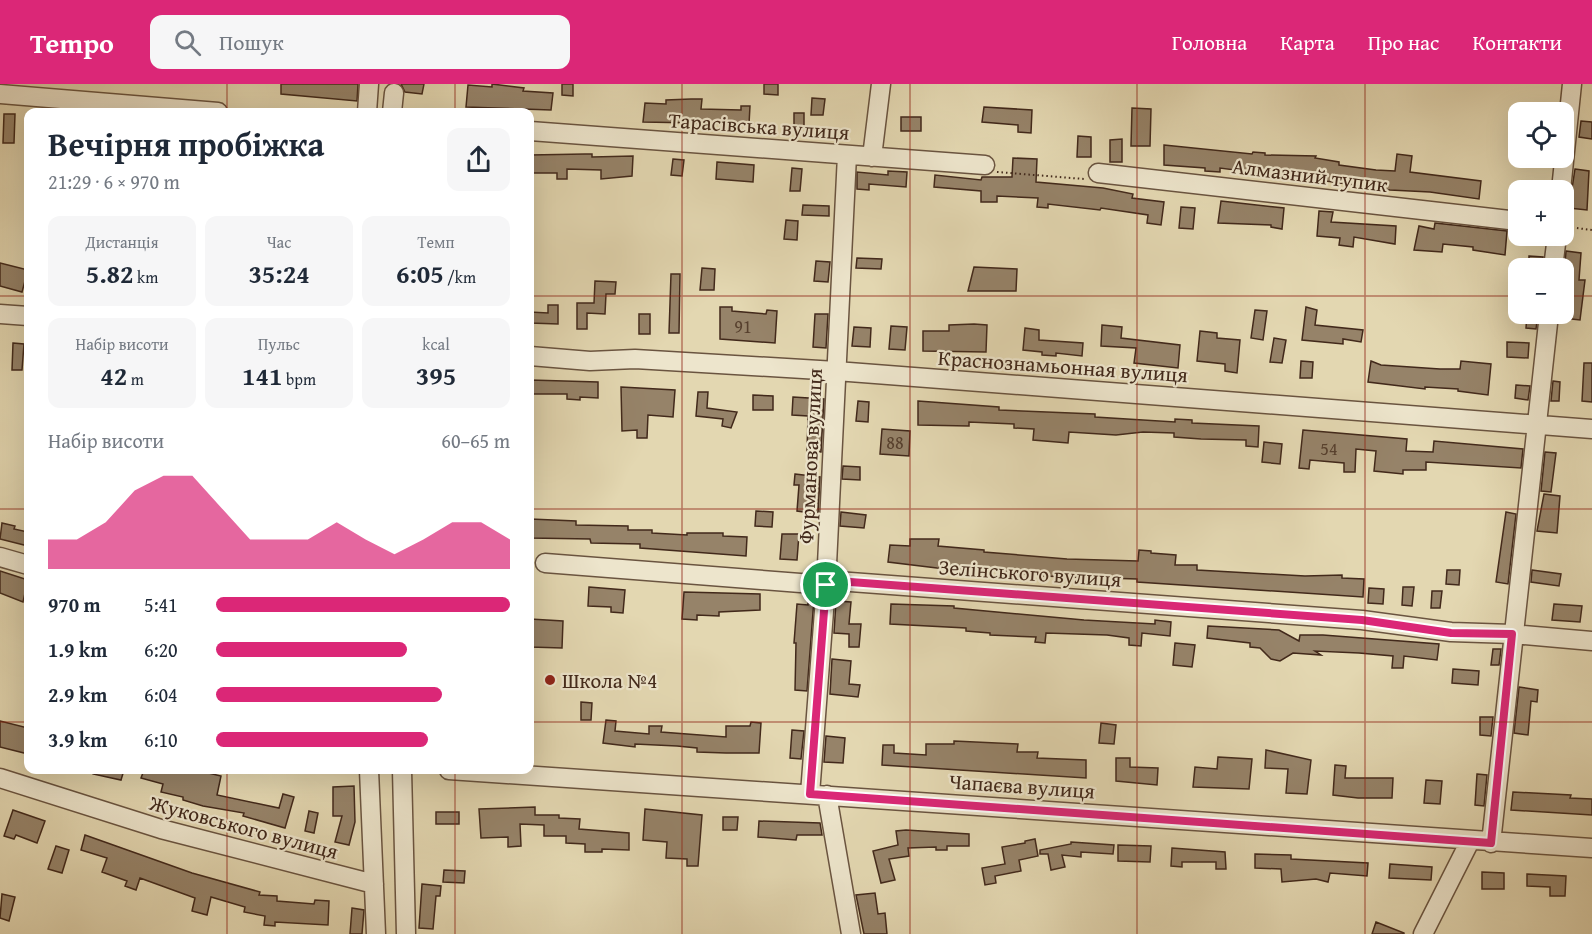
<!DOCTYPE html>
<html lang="uk">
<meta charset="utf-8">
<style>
body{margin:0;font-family:"Gentium Book Plus",serif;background:#f6f6f7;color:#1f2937;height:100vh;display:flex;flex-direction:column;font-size:22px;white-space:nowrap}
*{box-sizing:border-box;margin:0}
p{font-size:20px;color:#747a83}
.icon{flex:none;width:33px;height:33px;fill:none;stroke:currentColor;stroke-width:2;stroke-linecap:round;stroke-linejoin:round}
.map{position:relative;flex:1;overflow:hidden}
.details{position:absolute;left:24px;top:24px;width:510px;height:666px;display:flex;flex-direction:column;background:#fff;border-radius:12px;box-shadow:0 6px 24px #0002}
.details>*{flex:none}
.fabs{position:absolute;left:1508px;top:18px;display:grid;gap:12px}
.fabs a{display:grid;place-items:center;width:66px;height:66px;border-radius:12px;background:#fff;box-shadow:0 6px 24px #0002;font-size:30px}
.pin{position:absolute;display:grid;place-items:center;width:51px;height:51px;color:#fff;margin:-26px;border:3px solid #fff;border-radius:50%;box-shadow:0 2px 6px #0007}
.round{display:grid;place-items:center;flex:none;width:63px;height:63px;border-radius:12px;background:#f6f6f7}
.headline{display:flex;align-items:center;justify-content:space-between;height:102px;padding:0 24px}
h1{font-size:33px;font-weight:700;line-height:45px}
.metrics{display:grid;grid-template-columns:repeat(3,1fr);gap:9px;height:102px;padding:6px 24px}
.metrics div{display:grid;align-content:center;border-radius:12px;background:#f6f6f7;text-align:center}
.metrics b{font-size:26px;font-weight:700}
.metrics small{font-size:16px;font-weight:400}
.metrics p{font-size:16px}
.chart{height:168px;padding:12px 24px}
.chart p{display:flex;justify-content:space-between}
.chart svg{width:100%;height:108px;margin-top:6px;fill:#db2777;opacity:.7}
ul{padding:0 24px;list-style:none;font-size:20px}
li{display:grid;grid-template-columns:96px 72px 1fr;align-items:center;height:45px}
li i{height:15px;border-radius:8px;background:#db2777}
header{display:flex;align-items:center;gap:36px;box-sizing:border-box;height:84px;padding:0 30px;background:#db2777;color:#fff}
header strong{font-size:28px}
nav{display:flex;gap:33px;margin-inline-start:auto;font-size:21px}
.search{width:420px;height:54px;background:#f6f6f7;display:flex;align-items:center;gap:15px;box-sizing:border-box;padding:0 21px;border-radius:12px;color:#747a83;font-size:22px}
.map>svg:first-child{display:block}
.building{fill:#968369;stroke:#42291b;stroke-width:1.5}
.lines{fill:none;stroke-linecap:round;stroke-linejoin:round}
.minor-casing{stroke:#6a5440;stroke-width:21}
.path{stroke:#42291b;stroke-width:2;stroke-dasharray:1.5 3;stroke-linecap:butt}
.minor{stroke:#ede5cc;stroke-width:18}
.route-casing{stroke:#fff;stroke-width:12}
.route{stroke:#db2777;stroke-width:8}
.grid{fill:none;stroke:#8f2418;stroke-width:1.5;stroke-opacity:0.55}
.poi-dot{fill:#8f2418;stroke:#ede5cc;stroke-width:2}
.labels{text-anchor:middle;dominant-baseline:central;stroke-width:4.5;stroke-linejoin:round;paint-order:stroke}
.number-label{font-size:18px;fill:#57402e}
.street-label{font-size:21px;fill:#42291b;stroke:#ede5cc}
.poi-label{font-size:21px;fill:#42291b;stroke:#ede5cc;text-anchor:start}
</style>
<header>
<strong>Tempo</strong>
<div class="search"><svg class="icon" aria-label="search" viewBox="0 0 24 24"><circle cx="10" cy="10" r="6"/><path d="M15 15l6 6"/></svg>Пошук</div>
<nav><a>Головна</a><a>Карта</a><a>Про нас</a><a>Контакти</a></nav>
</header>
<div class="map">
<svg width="1592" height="850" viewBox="0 0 1592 850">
<rect width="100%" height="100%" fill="#e3d7b1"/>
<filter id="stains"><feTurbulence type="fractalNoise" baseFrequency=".00333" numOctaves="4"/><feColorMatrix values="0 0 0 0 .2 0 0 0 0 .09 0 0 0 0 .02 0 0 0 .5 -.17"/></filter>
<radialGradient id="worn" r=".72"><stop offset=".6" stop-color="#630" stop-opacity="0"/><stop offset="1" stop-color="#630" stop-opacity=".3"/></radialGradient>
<path class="building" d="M281,0H358L357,17L281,10Z
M401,0H424L422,10L405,8Z
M492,0L524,4L523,7L553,9L551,26L466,23L468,1L492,3Z
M562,0H573V12L562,11Z
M764,0H778V11L764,10Z
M812,14L825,15L823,31H811Z
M691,15H702L701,25L741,26V22H750L749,40L643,38L645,19L666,20V16Z
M984,23L1032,26L1031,49L1018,48V41L982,38Z
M1132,24L1151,25L1150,62H1131Z
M794,29H804V44H794Z
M4,30H15L14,59H3Z
M901,33H921V47H901Z
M1581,37L1592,38V55L1579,53Z
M1078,52L1091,53V73H1077Z
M1122,55V78H1110V56Z
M1164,61L1252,70L1253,68L1265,69V71L1316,72L1315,74L1339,78V81L1376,86L1395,87L1397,70L1412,72L1410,88L1481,97L1479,115L1430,108L1390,106L1325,97L1326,94L1274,91L1220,84V88L1205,87V84L1164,81Z
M585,70H592V73L633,72L632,92L601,95V86L567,85V95H557V89H530V71Z
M1013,74L1037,75L1036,98L1103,104L1133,110L1132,114L1164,118L1161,141L1147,139L1148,131L1101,124L1100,126L1048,120V124L1037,123L1038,114L997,112V118H981V107L934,103L935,91L981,96L982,93H1012Z
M673,75L684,76L682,92L671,91Z
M717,78L754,81L753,98L716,95Z
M792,84L802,85L800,107H790Z
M1575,85L1589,87L1587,126L1569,124Z
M888,87L907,88L906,103L869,100V106L857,105V88L888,91Z
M1221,117L1284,124L1282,145L1271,143V141L1218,139Z
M803,121L829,122V132L802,131Z
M1181,123L1195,124L1193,145L1179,144Z
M1319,127L1333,128L1331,138L1396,142L1395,160L1354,153L1353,163L1339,161L1340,154L1317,152Z
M786,136L798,137L797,156L784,155Z
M1435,139L1507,147L1505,171L1473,166V163L1443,160L1442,168L1414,166L1419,142L1434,145Z
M1566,167L1581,169L1579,196H1585L1580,236L1563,234V218H1566L1563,204Z
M1529,172L1543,173L1542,184H1529Z
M857,174L882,175L881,185L856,184Z
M816,177L830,178L828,198L814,197Z
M0,179L28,186L22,208L0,202Z
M974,183L1017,185L1016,207H968Z
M702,184L715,185L714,206H700Z
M671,190H680L679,249H669Z
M595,197L616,198L615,210H606L605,230L587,229V245H577V219H594Z
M548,221H558V240L530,239V228L548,229Z
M720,223H732V227L766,230L767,226L777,227L775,259L720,255Z
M1306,223L1317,226L1315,241L1363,246L1361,258L1343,255V260L1302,256Z
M1255,226L1267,227L1263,256L1251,254Z
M639,230H650V250H639Z
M815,230H828L826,264L813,263Z
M1527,230H1538L1536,245L1526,244Z
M974,240L987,241L986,268L923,267V247H949V241Z
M1102,241L1122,243L1121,254L1180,261L1178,284L1134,279L1136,264L1101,262Z
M891,242L907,243L905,266L889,265Z
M854,243L871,244L870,263L852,262Z
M1025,244L1039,246V256L1083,259L1082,272L1056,269V272L1042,271V268L1023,266Z
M1200,247L1217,249V254L1240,256L1237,289L1225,287V280L1197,277Z
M1274,254L1286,256L1282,279L1270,278Z
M1507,258L1529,259L1528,274L1507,273Z
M13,259L24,260L22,286H12Z
M1301,277L1313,278L1312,294H1300Z
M1371,277L1381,281L1440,285H1460L1461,277L1491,280L1488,311L1458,307V305L1425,303V305L1368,298Z
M1584,279H1592V318L1582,317Z
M530,296L598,298V314L580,313V316L567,315V310H530Z
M1553,297L1560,298L1559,317H1551Z
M1516,301L1530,302L1528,316L1515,314Z
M621,303L675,306L673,333L648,331L647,354H637V346L622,347Z
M698,308H708L707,324L737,328L731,344L722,342L723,335L696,332Z
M753,311L773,312V326H753Z
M793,313L824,315L821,368L807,367L808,332L792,331Z
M858,317L869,318L868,338L856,337Z
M918,317L999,323V326L1095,330V333L1175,338V335L1192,336V339L1259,342L1258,363L1246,362V356L1201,355L1174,353V349L1143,348L1116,351L1069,348L1068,359L1033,356L1034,345L1014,344V340L969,338V342L918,341Z
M882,345L910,347L909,372L880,370Z
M1303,346L1407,355L1406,367L1433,368L1434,357L1523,365L1521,384L1426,378V386H1403V390L1374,387L1376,367L1356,365L1355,388H1344V379L1310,376L1309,385L1299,384Z
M1264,358L1282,360L1280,380L1262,378Z
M1545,368L1556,369L1551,408L1541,407Z
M843,382L860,383V396L842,395Z
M795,390L820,393L818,430L797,427L799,401H794Z
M1544,410L1560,412L1557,449L1537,447Z
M756,427L773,428L772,443L755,442Z
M841,428L866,431L864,444L840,442Z
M1506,428L1516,430L1508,500L1496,498Z
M530,435L576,437V441L628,442V446H652V449L687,451V449H723V452L747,453L746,472L640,464V460L591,459L590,455L530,454Z
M2,439L15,442L14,445L28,448V462L0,455Z
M782,450H799L797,476L780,475Z
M910,455H939L938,462L984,466V468L1067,475L1138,477L1139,466L1151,467V469L1176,471L1175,481H1197V486L1305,492L1342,491V494L1364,495L1363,513L1137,498V495L1041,492L996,486L937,484L888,478L890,461L910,462Z
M1447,486H1460L1459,501L1446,500Z
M1532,486L1561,490L1559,502L1531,498Z
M0,487L28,496L23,518L0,509Z
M589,503L625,506L623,529L611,528V523L588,522Z
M1403,503H1414L1412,522L1402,521Z
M1369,504L1384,505L1383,520L1368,519Z
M1432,507H1442L1440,524H1431Z
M684,508L760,510V526L719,528V532L697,531V536L682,535Z
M808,515H814L807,607L795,606L796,559H794L797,520L808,521Z
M836,517L851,518L849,540H861L859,563H849V550L834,549Z
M891,520L954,522V524L1084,536L1155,540V536L1171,538L1170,552L1142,549L1141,562L1129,561V554L1107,551L1046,549L1045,559L1035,558L1036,553L990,551V549L966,547V544L890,540Z
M1554,520L1582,522L1580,538L1552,536Z
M530,535L563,537L562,564L530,563Z
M1208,542L1279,546L1299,557L1300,551H1323L1439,560L1437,576L1404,572L1403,584H1392L1393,572L1359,569L1315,567L1321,571L1293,569L1280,577L1271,575L1260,564L1250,563V559L1207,554Z
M1175,559L1195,561L1192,583L1173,581Z
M1493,565H1501L1499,581H1491Z
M832,575L851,577L849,600L860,601L858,613L830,610Z
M1453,585L1479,587L1478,601L1452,599Z
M1519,603L1538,606L1537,618L1531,617L1528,651L1514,649Z
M581,618L592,619L591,636H581Z
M1480,633H1493L1491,652L1480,651Z
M606,636L616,637L615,647L649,650V642H662L661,648L726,653V642H750L751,638L761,639L759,669H726L697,668V664L677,662L635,660V663L603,659Z
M0,637L28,644V670L0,663Z
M1101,639L1116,641L1114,660L1099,659Z
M792,646L804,647L801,675L790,674Z
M826,652L845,654L843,679L824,678Z
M954,657L1018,660L1017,668H1038L1037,674L1086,676V694L882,681L883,661H894V669L926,671V660H954Z
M1266,666L1311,676L1307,710L1286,709L1288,685L1265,684Z
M1218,673L1252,675L1249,705L1193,703L1195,683L1217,685Z
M1116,674H1130V683L1158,684L1157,701L1116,697Z
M1335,681L1346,682L1345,694H1393L1392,714H1358L1333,711Z
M93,686H124L121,696L93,690Z
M144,686H174L189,689L190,686H196L221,692L217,711L279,724L283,710L294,713L285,744L243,732L244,729L203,722L183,716V713L161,708L163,700L141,694Z
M1477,690L1487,691L1484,722L1475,721Z
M1426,696L1442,697L1440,720L1424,719Z
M354,702L355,738L349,761L335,758L342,732H333V703Z
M1513,708L1571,711L1570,714L1592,715V731L1511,726Z
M535,723V731H559V734L580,735L579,745L629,749V766L602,765V768H585V760L566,759V752H544V741L520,740L521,762L508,763V753L481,754L479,725Z
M645,725L702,731L698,782H687V775L666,774L667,758L643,756Z
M13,726L45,737L37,759L16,751L14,755L4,752Z
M309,727L318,729L314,749L305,747Z
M436,728H459V740H436Z
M723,733H738L737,746H723Z
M759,737L820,739L822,751H797L796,756L758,753Z
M906,746L969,750V762H947V766H936V763L908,764L909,772L889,775L895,796L881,799L873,767L898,761L896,747Z
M85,751L192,789L260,808L259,811L277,812V817L314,820L315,816L329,817L328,841L275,838V842L264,841L265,832L244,828L245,823L211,813L207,831L192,827L195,814L140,794L136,806L125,802L127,797L102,788L107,774L81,766Z
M1035,755L1038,772L1019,776L1021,787L995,792L996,799L985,801L982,784L1005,780L1002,763L1025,759V757Z
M1071,758L1114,761L1113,770L1081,768V773L1062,771L1065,783L1051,786L1048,770H1040V766L1071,760Z
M1118,761L1151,762L1150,778L1118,777Z
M56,762L69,766L62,789L48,785Z
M1172,764L1225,768L1226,785H1216V778H1182V783L1171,782Z
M1255,770L1291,771V775L1368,779L1367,792L1330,789L1328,798L1316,795L1282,798L1281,785L1255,784Z
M1390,780L1432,783L1431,796L1389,794Z
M444,786L465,787L464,799L443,798Z
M1482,788L1504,789V805H1482Z
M1527,790L1566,792L1565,812H1550V803L1527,802Z
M422,800L441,802L440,812H436L433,845L419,844Z
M875,809L878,830L885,829L887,850H864L856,811Z
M2,810L15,813L9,837L0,834Z
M352,824L364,826L362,850H350Z
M1376,838L1404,849V850H1372Z"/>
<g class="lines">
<g class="minor-casing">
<path id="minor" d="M0,10L218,28
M367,28L369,0
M392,28L394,9
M530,47L985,81
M872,73L881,0
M1098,89L1518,137
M1561,106L1572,0
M1553,184L1557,152
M0,230L28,232
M530,272L590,277L635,275L836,287L1592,345
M0,473L28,481
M545,479L826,501L837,497L1362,536L1451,548L1512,550L1592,557
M369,686L376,850
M402,686L406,850
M449,686L1592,764
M0,694L161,745L374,800
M810,710L826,501L847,71
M827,711L851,850
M1491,759L1549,230
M1423,850L1470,757"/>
</g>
<path class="path" d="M997,88L1084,95
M1568,143L1592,146"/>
<use href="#minor" class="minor"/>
</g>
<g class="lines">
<g class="route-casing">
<path id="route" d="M837,497L1362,536L1451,549L1512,550L1491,759L810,710L826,501Z"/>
</g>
<use href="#route" class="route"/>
</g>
<path class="grid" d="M227,0V28M455,0V28M682,0V850M910,0V850M1137,0V850M1365,0V850M0,212H28M530,212H1518M1563,212H1592M0,425H28M530,425H1592M0,638H28M530,638H1592M227,686V850M455,686V850"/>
<circle class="poi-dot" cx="550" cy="596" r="6"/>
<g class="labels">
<g class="number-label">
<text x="743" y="242">91</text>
<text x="895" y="358">88</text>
<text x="1329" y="364">54</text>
</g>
<g class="street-label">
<text transform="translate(759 42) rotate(4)">Тарасівська вулиця</text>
<text transform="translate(1310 91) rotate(7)">Алмазний тупик</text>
<text transform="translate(1063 282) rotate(4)">Краснознамьонная вулиця</text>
<text transform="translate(810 372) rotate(-87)">Фурманова вулиця</text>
<text transform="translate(1030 489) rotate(4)">Зелінського вулиця</text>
<text transform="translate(1022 702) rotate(4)">Чапаєва вулиця</text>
<text transform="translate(244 743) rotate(15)">Жуковського вулиця</text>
</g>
<g class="poi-label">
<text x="562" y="596">Школа №4</text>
</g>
</g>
<rect width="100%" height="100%" filter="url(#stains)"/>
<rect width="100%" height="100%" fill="url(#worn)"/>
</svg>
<div class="fabs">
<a><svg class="icon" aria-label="locate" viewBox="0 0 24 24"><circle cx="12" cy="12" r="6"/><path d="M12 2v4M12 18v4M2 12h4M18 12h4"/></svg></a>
<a>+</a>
<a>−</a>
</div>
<div class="pin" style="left:826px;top:501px;background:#1e9e55"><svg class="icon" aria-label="arrive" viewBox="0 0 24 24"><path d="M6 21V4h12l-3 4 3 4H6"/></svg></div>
<section class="details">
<div class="headline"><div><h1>Вечірня пробіжка</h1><p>21:29 · 6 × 970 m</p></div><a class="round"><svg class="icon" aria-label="share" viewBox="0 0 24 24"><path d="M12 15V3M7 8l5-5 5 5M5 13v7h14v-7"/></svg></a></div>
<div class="metrics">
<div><p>Дистанція</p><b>5.82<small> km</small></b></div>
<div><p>Час</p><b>35:24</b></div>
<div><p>Темп</p><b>6:05<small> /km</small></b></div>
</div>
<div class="metrics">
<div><p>Набір висоти</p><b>42<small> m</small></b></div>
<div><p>Пульс</p><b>141<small> bpm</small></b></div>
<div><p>kcal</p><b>395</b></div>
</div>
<div class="chart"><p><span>Набір висоти</span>60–65 m</p>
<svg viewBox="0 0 160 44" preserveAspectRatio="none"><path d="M0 44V32L10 32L20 25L30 12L40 6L50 6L60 19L70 32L80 32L90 32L100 25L110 32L120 38L130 32L140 25L150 25L160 32V44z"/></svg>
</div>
<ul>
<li><b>970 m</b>5:41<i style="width:100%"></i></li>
<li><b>1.9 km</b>6:20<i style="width:65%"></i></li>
<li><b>2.9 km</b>6:04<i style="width:77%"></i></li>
<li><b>3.9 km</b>6:10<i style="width:72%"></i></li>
</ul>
</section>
</div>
